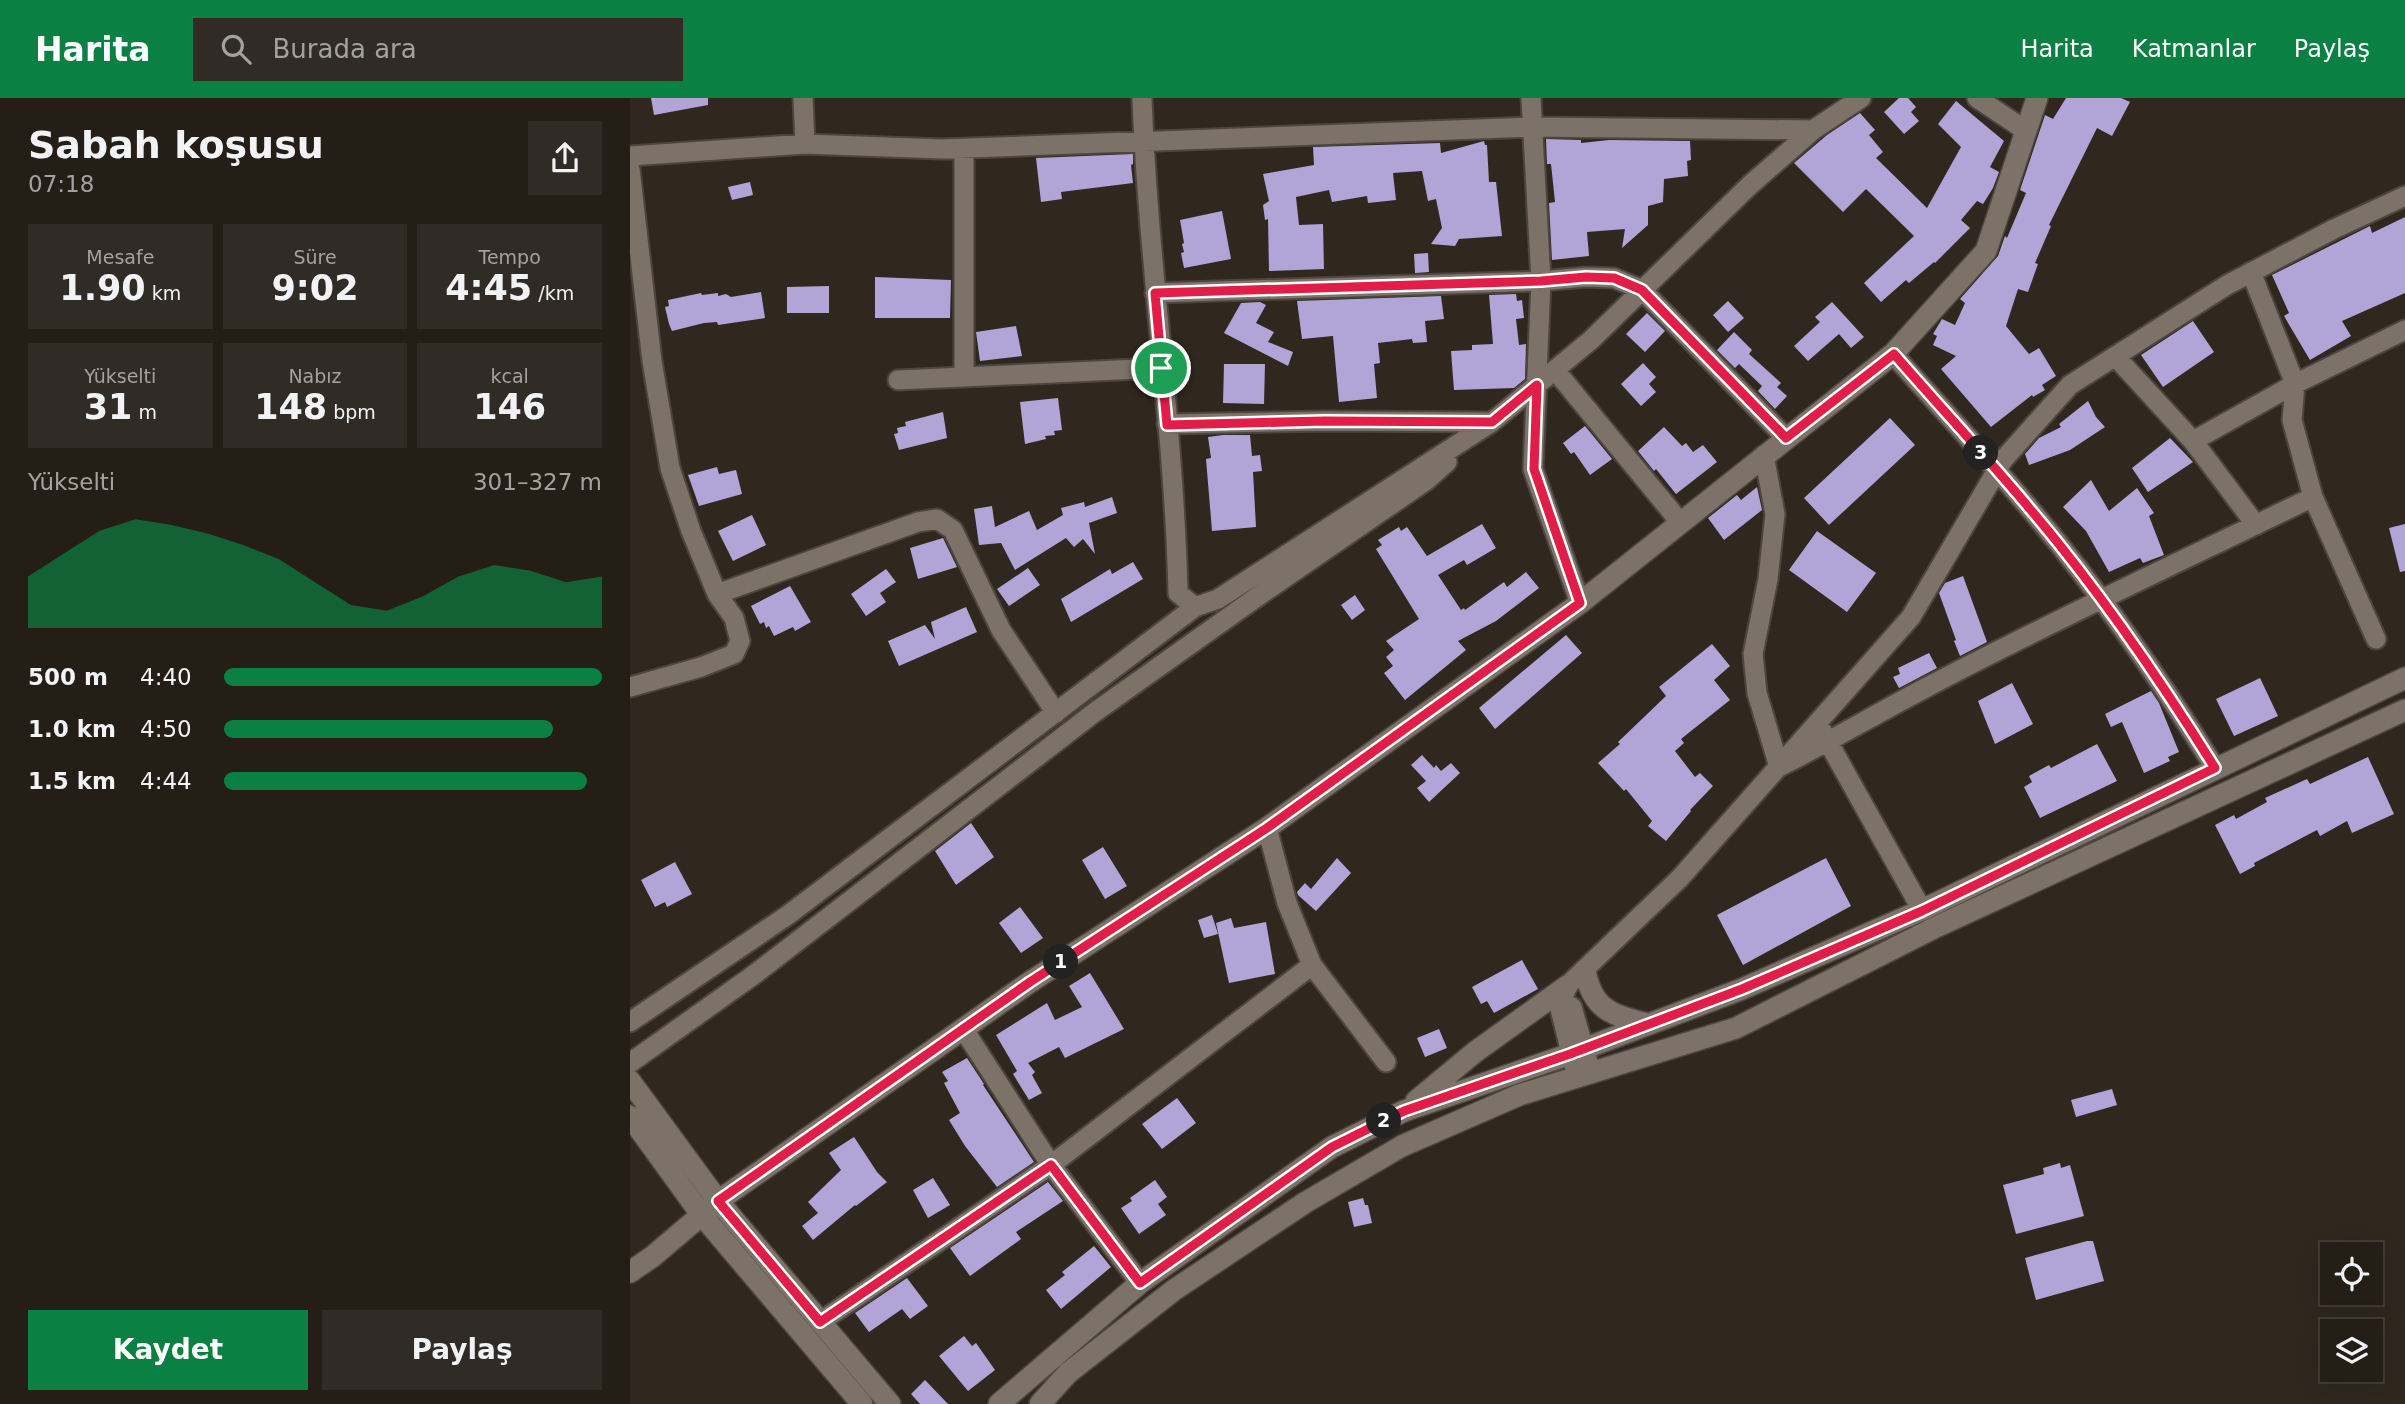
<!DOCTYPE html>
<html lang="tr">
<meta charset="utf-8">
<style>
body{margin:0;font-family:"DejaVu Sans",sans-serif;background:#302b24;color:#f1f3f6;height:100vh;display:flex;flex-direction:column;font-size:26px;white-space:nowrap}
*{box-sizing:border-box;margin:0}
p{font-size:23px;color:#a3a2a1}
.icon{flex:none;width:38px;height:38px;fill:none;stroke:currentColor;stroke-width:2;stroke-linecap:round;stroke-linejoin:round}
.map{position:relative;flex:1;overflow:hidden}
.drawer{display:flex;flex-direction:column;background:#241e17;width:630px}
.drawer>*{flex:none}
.controls{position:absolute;left:1690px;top:1144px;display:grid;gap:14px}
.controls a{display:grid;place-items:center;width:63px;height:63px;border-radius:0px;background:#241e17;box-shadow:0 7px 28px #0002,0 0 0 2px #413c36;font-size:35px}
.pin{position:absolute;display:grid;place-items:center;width:60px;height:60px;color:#fff;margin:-30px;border:4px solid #fff;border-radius:50%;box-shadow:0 2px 7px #0007}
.km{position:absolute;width:35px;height:35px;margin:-18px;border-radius:50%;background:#222;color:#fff;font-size:19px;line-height:35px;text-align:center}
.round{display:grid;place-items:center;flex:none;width:74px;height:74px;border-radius:0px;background:#302b24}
.summary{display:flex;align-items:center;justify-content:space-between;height:119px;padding:0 28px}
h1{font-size:38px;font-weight:700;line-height:52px}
.figures{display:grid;grid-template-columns:repeat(3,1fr);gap:10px;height:119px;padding:7px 28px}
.figures div{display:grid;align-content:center;border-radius:0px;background:#302b24;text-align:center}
.figures b{font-size:35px;font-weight:700}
.figures small{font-size:19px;font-weight:400}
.figures p{font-size:19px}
.chart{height:196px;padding:14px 28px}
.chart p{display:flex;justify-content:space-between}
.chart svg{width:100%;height:126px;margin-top:7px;fill:#0b8043;opacity:.7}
.cta{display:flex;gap:14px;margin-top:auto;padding:14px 28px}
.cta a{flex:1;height:80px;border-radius:0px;background:#0b8043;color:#fff;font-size:28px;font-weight:700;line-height:80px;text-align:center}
.cta a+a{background:#302b24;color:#f1f3f6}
ul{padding:0 28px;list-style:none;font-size:23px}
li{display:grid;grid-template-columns:112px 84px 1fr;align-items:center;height:52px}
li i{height:18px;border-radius:9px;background:#0b8043}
header{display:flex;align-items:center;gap:42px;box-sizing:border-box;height:98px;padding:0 35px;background:#0b8043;color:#fff}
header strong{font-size:33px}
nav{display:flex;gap:38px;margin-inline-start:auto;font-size:24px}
.search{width:490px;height:63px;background:#302b24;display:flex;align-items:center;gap:18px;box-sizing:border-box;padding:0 24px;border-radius:0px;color:#a3a2a1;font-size:26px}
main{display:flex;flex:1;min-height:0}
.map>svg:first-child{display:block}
.building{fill:#b1a4d7}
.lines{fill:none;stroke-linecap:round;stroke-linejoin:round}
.minor-casing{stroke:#4d463f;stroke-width:23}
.tertiary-casing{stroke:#4d463f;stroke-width:24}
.minor{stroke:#7c7268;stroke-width:19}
.tertiary{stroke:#7c7268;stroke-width:21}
.route-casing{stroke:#fff;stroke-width:14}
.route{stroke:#e11d48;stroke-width:9}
</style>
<header>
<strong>Harita</strong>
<div class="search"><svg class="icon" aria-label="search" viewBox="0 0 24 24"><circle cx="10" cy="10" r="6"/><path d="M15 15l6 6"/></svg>Burada ara</div>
<nav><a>Harita</a><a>Katmanlar</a><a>Paylaş</a></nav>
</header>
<main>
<section class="drawer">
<div class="summary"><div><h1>Sabah koşusu</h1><p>07:18</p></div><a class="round"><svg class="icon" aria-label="share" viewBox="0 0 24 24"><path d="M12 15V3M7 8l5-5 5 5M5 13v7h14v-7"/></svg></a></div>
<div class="figures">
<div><p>Mesafe</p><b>1.90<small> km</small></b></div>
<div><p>Süre</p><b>9:02</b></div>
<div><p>Tempo</p><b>4:45<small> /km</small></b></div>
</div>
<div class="figures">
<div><p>Yükselti</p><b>31<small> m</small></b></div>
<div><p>Nabız</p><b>148<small> bpm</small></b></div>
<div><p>kcal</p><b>146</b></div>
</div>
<div class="chart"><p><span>Yükselti</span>301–327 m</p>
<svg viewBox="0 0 160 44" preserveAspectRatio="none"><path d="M0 44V26L10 18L20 10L30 6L40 8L50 11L60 15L70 20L80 28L90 36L100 38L110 33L120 26L130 22L140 24L150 28L160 26V44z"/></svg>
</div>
<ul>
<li><b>500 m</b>4:40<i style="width:100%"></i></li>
<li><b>1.0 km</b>4:50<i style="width:87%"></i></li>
<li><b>1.5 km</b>4:44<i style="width:96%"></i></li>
</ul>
<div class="cta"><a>Kaydet</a><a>Paylaş</a></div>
</section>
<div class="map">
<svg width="1775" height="1306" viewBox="0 0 1775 1306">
<rect width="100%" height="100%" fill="#30281f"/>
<path class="building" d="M21,0H78V7L24,17Z
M1269,0H1278L1286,9L1281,14L1289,23L1274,36L1254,14Z
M1436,0H1491L1500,4L1482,38L1467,30L1419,127L1421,128L1405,165L1408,166L1398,194L1388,191L1376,228L1399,256L1409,250L1426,278L1412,287L1415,292L1403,299L1402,297L1361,329L1311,271L1326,258L1303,247L1307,238L1303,236L1312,221L1325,227L1335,205L1330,201L1368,158L1375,138L1377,140L1396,95L1390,92L1415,17L1423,21Z
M1326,3L1374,43L1360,69L1369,74L1363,90L1353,106L1347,103L1331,122L1340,130L1305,165L1304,164L1279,185L1276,182L1251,204L1234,185L1284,138L1236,91L1213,114L1164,65L1197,37L1230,15L1245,32L1239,37L1253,54L1246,60L1297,110L1331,49L1308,26Z
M916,41L951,42V45L979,42L1060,43L1061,62L1057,63L1058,78L1034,81L1033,104L1018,108V127L992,150L995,131L957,134L959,158L922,162L919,105L925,104L921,66H917Z
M854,43L855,47H857L859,84H866L872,138L829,141L825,148L801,146L812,130L806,101L798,103L792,73L763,75L766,102L738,105L737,98L702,104L699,92L666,99L669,127L693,126L694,171L639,173L638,121L635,122L633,107L639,103L633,76L684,67L683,49L810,45L811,55Z
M503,56V66L501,67L503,85L431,94L432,101L411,104L406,60Z
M120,84L123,97L102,102L98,89Z
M592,113L601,161L554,170L551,155L554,154L552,146L554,145L550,122Z
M1775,119V195L1712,223L1721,238L1680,262L1654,218L1659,215L1642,177L1740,128L1742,135Z
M798,155L799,174L785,175L784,156Z
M245,179L321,182L320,220H245Z
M199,188V215H157V189Z
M131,194L135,220L88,227L87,224L74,225L42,233L39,226L35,209L39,208L38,202L71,195L72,197L88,195V198L96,196L101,199Z
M886,196L887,203L892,202L894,220L886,221L889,247L896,246L895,281L884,290L824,292L821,253L842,252V247L863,246L859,197Z
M811,198L814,221L795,223L797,244L783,245L782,241L748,245L750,265L744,266L747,300L709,304L703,238L672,241L667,203Z
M1098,203L1114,220L1098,234L1083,217Z
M630,204L636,207L626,225L644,234L638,244L663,254L658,268L594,235L611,205Z
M1202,204L1234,239L1221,250L1209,236L1178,263L1164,248L1190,224L1185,219Z
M1017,215L1035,233L1015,254L996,236Z
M1563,223L1584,254L1533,289L1511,257Z
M386,228L392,258L350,263L346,234Z
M1104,234L1122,252L1119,256L1151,285L1147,289L1157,298L1145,311L1128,293L1132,288L1109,266L1105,270L1087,252Z
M1013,265L1026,279L1019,286L1026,294L1011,308L991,286Z
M594,266H635L634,306L593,305Z
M428,300L432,332L424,333L425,337L415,338L416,341L395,346L390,304Z
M1458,303L1466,319L1475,329L1440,352L1399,367L1395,356L1409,340L1431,329L1429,326Z
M313,314L317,340L269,352L264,336L268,335L267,330L276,328L275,324Z
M1260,320L1285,347L1199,427L1174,400Z
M955,328L982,361L960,377L944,354L941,356L933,345Z
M1034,329L1052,348L1056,345L1063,354L1073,347L1087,364L1046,396L1026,371L1024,373L1008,353Z
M593,337H620L622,358L630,357L632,373L623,374L626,429L582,433L576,361L581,360L578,339Z
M1540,340L1563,364L1518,394L1502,370Z
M87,369L89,376L106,372L112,396L69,408L58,377Z
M1461,382L1479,413L1507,390L1524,415L1519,418L1534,457L1513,465L1510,460L1479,474L1456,433L1433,409Z
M1127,389L1132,412L1094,442L1078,420L1107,397L1111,402Z
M482,399L487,415L459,425L465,456L453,441L444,449L436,440L385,472L371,445L349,447L344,411L362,408L365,429L399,413L407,432L433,417L431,410L454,404L455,409Z
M122,417L136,447L103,463L88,433Z
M852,426L866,450L837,467L834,462L808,477L831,512L834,510L835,512L874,484L877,489L896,474L909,490L866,523L828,543L836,552L775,602L754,575L763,568L756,559L764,552L756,543L789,521L746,451L752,447L748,442L769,429L771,433L777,429L797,458Z
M1775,426V473L1770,474L1759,430Z
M1187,433L1246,475L1217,514L1159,472Z
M313,440L327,469L288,481L280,450Z
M503,464L513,481L441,524L431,501L480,471L482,476Z
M398,470L410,487L379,508L367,491Z
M256,471L266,484L250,495L256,504L236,518L221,496Z
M1333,478L1357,544L1330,558L1324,543L1326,542L1309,495L1315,485Z
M160,488L181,524L165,533L163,529L144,538L139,528L136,530L134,524L130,526L121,508Z
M725,497L735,512L722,522L711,507Z
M336,509L347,534L269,568L258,543L295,527L305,541L301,524Z
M936,537L952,555L865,631L849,610Z
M1082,546L1100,568L1084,582L1100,602L1051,641L1054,645L1045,653L1065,679L1070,675L1083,688L1060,712L1061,713L1036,743L1018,728L1022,723L996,691L994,693L968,665L990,646L988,644L1036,598L1029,589Z
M1299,555L1307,570L1269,590L1263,579L1270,576L1268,570Z
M1630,580L1648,618L1604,638L1586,601Z
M1382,585L1403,626L1365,646L1348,603Z
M1521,593L1529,605L1549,654L1538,659L1540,663L1514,675L1492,624L1481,629L1475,616Z
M1467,646L1487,683L1410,720L1394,689L1402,684L1399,678L1419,667L1421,670Z
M792,657L804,670L806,667L811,673L821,665L830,675L799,704L787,690L796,683L781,667Z
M1738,659L1764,716L1722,735L1717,723L1690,738L1687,732L1624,765L1625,768L1610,776L1585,727L1604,717L1606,721L1637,704L1635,700L1677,681L1680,686Z
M341,725L364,759L326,787L305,753Z
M473,749L497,788L475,801L452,762Z
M707,760L721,775L686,813L668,797L667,794L675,785L681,791Z
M1196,760L1221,808L1113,867L1087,817Z
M45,764L62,796L37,809L35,804L25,809L11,782Z
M390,809L413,840L391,855L369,825Z
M582,817L588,836L574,840L568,822Z
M601,820L604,830L636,824L645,876L599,885L586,825Z
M892,862L908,891L864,915L857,903L851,906L842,889Z
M460,875L494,931L435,960L429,949L398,965L405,974L402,977L412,995L399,1002L383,976L387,973L366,937L417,905L425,922L452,909L439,888Z
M809,931L817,950L795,959L787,940Z
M337,960L354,986L353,987L404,1064L367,1089L335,1048L319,1022L330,1015L314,985L318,983L312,974Z
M1482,991L1487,1007L1446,1019L1441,1002Z
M547,1000L566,1025L532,1051L512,1026Z
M224,1039L247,1074L257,1084L226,1108L225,1107L183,1142L172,1128L188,1115L178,1104L211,1072L199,1055Z
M1430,1065L1431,1070L1440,1067L1454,1118L1386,1136L1373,1087L1414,1076L1413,1070Z
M303,1080L320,1107L298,1120L283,1092Z
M525,1082L537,1099L528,1106L536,1117L509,1136L491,1110L502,1103L500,1100Z
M418,1084L433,1103L386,1134L391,1141L340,1178L320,1150Z
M733,1100L735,1107H738L742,1125L724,1129L718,1104Z
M1457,1143H1463L1474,1183L1406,1202L1395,1160Z
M464,1148L481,1169L431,1211L416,1192L435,1177L432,1174Z
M277,1180L298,1208L280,1221L272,1211L239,1234L225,1215Z
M334,1238L342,1248L346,1245L365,1272L338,1293L309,1258Z
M295,1282L318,1306H290L281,1296Z"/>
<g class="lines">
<g class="minor-casing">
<path id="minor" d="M173,0L175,46
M512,0C518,165 544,329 548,495L565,509L588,501L862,324L961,242L1120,87L1183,32L1231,0
M901,0L911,183L903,371L950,505
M1347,0L1395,32
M0,58L175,46L311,51L904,29L1183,32
M0,71L22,263L40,370L61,433L87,496L104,520L110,543L104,556L71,569L0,589
M525,195L911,183L956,179L984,180L1012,192L1156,340
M1263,256C1309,308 1356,358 1400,411C1469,492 1529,580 1585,670
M1485,258L1563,343L1665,286L1621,174
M925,272L1050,424
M334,279V51
M268,282L531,270
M537,326L694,323L861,324
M1563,343L1626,427
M1134,357L1145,416L1138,481L1123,556L1127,595L1149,669C1201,643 1251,613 1303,586C1428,520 1556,461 1683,399
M87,496L288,424L307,421L323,432L371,532L426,615
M1746,541L1683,399L1662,322L1665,286L1775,232
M1192,633L1292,812
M637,730L657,805L682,867L756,964
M942,909L961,975
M0,924L158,817L565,509
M334,932L421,1067L510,1185
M0,965L125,876L465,614L634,494L797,382L817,364
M947,979L930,911L937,888L1050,780L1281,519L1373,362L1440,287L1597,187L1704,131L1775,98
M190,1224L421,1067L682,867"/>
</g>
<g class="tertiary-casing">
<path id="tertiary" d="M955,872C962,912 982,917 1018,926
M0,983L88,1103L260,1306
M786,1003L845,954L937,888
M0,1018L71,1116L232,1306
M0,1174L22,1159L88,1103L400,884L637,730L950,505L1263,256L1356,153L1407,0
M369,1306L510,1185L702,1049L774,1013L940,956L1112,891L1292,812L1775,580
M410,1306L438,1275L544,1192L676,1104L772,1048L889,997L1106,930L1306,829L1775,612"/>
</g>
<use href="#minor" class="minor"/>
<use href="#tertiary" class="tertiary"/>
</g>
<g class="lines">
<g class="route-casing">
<path id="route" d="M956,179L984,180L1012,192L1156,340L1264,256C1309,308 1356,358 1400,411C1469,492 1529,580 1585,670L1292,813L1112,891L940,956L774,1013L702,1049L510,1185L421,1067L190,1224L88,1103L400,884L637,730L950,505L904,371L907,287L862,324L694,323L537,327L525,195L911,183Z"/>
</g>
<use href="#route" class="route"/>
</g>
</svg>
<div class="controls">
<a><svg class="icon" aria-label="locate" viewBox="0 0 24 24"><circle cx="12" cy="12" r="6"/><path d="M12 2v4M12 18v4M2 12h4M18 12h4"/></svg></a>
<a><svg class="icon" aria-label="layers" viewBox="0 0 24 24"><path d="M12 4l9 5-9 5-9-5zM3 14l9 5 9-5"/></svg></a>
</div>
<div class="pin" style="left:531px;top:270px;background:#1e9e55"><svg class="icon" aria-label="arrive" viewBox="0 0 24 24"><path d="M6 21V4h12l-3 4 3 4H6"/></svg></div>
<b class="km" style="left:431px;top:864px">1</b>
<b class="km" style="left:754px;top:1023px">2</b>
<b class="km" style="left:1351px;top:355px">3</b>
</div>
</main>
